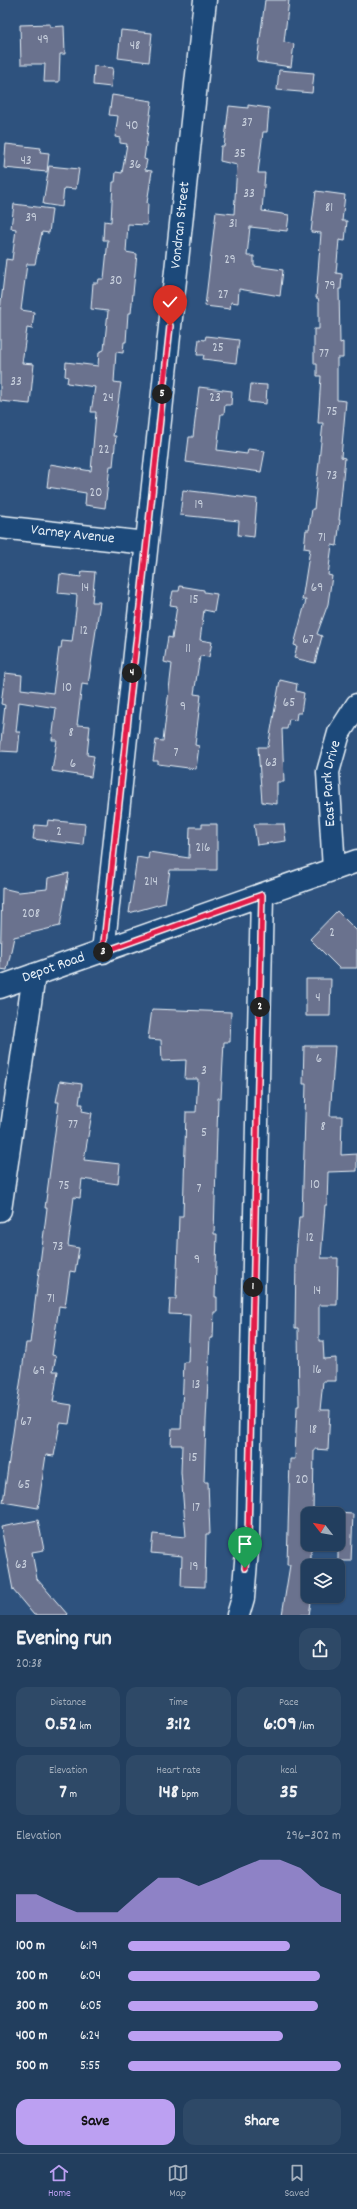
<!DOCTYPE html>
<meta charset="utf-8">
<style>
body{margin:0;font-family:Dekko,sans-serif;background:#2e4967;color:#f1f3f6;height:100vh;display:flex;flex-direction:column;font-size:15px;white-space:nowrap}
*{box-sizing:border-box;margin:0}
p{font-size:13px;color:#a2aebc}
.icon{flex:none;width:22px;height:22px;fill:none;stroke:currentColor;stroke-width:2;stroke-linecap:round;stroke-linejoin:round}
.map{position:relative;height:1615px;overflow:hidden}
.panel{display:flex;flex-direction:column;background:#223e5e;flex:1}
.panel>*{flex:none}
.needle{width:26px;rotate:301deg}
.buttons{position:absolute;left:301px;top:1507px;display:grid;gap:8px}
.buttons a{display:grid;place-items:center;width:44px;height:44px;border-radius:8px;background:#223e5e;box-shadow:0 1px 3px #0004,0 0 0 1px #3f5773;font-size:20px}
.pin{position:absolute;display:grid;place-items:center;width:34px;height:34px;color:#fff;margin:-41px -17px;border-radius:50% 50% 50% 0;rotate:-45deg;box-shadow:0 0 4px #0007}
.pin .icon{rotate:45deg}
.km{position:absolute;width:20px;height:20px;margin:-10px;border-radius:50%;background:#222;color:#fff;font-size:11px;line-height:20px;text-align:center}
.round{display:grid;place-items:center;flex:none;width:42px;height:42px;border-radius:12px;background:#2e4967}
.headline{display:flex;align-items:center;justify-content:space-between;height:68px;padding:0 16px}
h1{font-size:22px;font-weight:700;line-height:30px}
.figures{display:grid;grid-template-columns:repeat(3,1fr);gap:6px;height:68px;padding:4px 16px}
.figures div{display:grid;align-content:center;border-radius:10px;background:#2e4967;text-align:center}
.figures b{font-size:20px;font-weight:700}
.figures small{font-size:11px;font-weight:400}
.figures p{font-size:11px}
.chart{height:112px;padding:8px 16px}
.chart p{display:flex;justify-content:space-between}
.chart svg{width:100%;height:72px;margin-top:4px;fill:#bca0f2;opacity:.7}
.action{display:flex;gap:8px;margin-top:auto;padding:8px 16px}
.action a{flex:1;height:46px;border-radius:12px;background:#bca0f2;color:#111;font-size:16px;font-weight:700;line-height:46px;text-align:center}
.action a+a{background:#2e4967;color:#f1f3f6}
ul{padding:0 16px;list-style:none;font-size:13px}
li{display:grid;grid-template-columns:64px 48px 1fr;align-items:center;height:30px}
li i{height:10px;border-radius:5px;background:#bca0f2}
.tab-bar{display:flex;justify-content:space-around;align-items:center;height:56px;border-top:1px solid #3f5773;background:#223e5e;font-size:11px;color:#a2aebc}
.tab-bar a{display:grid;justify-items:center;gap:2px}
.tab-bar .current{color:#bca0f2}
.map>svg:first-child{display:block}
.building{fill:#6b728e;stroke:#e8f1f8}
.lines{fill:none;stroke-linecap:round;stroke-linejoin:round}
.minor-casing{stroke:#e8f1f8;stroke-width:25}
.minor{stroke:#1f4a7a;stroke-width:22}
.route-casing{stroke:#fff;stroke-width:8}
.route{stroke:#e11d48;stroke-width:5}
.labels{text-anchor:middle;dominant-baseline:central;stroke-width:3.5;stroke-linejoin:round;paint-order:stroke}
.number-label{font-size:13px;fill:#c9d1de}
.street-label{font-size:15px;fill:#e8f1f8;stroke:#1f4a7a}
</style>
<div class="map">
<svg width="357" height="1615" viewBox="0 0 357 1615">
<rect width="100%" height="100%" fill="#2e527e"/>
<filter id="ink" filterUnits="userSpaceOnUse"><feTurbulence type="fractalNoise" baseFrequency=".025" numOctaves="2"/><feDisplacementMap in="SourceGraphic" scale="8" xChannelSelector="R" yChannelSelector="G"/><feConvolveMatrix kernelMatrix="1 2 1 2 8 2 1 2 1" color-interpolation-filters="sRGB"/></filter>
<g filter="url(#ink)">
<path class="building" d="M265,0H289L284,42L294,44L291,67L257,62Z
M50,24V27L64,26L65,54H60L59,82H44L45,64H21L20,25Z
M121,30L152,33L149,62L118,58Z
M94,66L113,68L111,87L93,85Z
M279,70L314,73L312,93L277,90Z
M112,95L152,101L144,159L147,160L145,170L152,171L147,203H148L147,225L128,224L126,252L137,254L131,313H128L126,342H124L123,353L116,352L114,382L121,383L113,436H116L113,466H110L105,508L85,505L86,493L47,487L50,464L91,471L96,412H91L95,387L67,383L68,377L65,376L66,362L98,366L99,352L104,350L108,311L91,309L93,283H98L99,279H104L108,240H103L104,221L111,222L113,182H115L116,172L122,173L127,144L120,143V138L115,137L118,116L109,115Z
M248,105L269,108L267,132H263L258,173H265L262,211L289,215L287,231L250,227L247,256H254V266L283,270L280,296L239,289L238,303L231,302L230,309L205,306L216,212L234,214L237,165L220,161L221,146H224L229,106L248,108Z
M6,144L41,148L40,152L49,153L47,172L4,168Z
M49,166L79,169L76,189L64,188L62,207L43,204Z
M316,191L345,195L342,221H347L345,241L339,240L336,273L342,274L341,289H339L340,343L343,342V358H337V400L346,401L341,457L345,458L339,520H340L337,546L332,545L328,575L332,576L328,604L317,634L322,636L315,663L294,658L297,646L294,645L306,600H302L310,549L304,548L306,530H309L312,509H314L323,423H318L321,376H317V364H314V329H319V302L318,298H316L321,233L311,232Z
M14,204L52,209L49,233L42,232L35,264H27L21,310L34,312L32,329L27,328L22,363L34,364L30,404L0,401V311L6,259L12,260L16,229L11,228Z
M206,336L239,340L236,363L203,359L204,355H197L199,339L205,340Z
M251,384L267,385L266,404L249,402Z
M199,387L232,391L231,405H225L224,414H221L217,450L247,454L248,449L265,451L261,472L186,462L189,437H193Z
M183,490L257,499L254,537L238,535L239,521L180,515Z
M82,571L95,572L92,602H100L88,685L82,684L77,725L90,726L87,755L94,756L91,777L52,771L57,740H52L56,708L19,702L16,732H20L18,752L0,751L5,705L1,704L5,673L22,675L21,689L53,693L59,648H61L62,641L72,642L76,610L77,595L58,593L60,574L81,577Z
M180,586L204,590V592L217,594L214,612L204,610L200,640L212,642L209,657L200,656L194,694L201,695L195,745L199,746L196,769L158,764V761H153L156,740L163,741L172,664L164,662L168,637L172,638L177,606L170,605L173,591H179Z
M280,680L297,684L296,691L304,693L301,713H297L296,720L289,719L287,729H282L284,782H277V804L262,802L258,747H268Z
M48,820L85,824L83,845L33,839L35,825L47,826Z
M202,824H217V870H170L165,903L129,913L137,857L148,859L149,852L189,858L190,827H202Z
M254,824H284L286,841L257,845Z
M69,873L60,926L14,937L7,970L0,969L2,888L19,892L47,889L48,878Z
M337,911L357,931V968H339L310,939Z
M306,979H331L330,1016H306Z
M152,1009L231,1012L230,1042H224L221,1098H218L214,1234H217L215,1297H217V1312H214L213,1338H210L206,1421L204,1482H208L210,1534H206L205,1587L181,1586L182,1556L151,1553L153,1534L186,1537L181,1472L182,1445H171L172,1429H181L184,1362H188L190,1315L169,1314L170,1299H176L179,1216H183L186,1112H196L198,1079H185L186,1060L162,1061L161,1040L148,1039Z
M304,1046H335L330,1116H342L341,1155L357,1154V1171L328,1172L327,1205H325L321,1258H338L337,1305H319V1341H323L324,1359L336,1358V1381H323L320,1410H330L328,1450L314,1449L313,1514H308V1544H311V1565H308V1596H312L309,1615H282L290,1565H287L290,1459H295L297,1406H299L298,1328H295L296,1257L299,1217H302L306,1084H303Z
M60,1081L82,1084L79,1104H83L82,1111L92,1113L84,1160L120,1164L118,1184L82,1179L80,1198L74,1197L68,1246L79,1248L75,1272L70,1271L65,1307L59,1306L52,1355L56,1356L53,1371H58L53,1402L72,1405L69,1424L60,1423L54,1456L46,1455L38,1508L3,1502L26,1343H30L39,1271L47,1208H45L59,1102H56Z
M338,1513L353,1514L351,1561H338Z
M38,1520L44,1550L32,1552L37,1579L68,1615H34L13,1590L1,1527Z"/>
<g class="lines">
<g class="minor-casing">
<g id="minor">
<path id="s1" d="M0,527L146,543"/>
<path id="s2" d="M334,869L328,772L339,733L357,705"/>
<path id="s3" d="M103,952L205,0"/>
<path id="s4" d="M0,987L357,861"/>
<path d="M0,1210L34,975"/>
<path d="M238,1615L243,1598L248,1538L262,895"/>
</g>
</g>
<use href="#minor" class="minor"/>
</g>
</g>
<g class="lines" filter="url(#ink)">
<g class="route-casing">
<path id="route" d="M170,326L103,952L262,895L248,1538L245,1568"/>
</g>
<use href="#route" class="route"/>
</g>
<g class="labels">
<g class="number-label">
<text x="43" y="40">49</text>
<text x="135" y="46">48</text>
<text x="247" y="123">37</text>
<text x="132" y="126">40</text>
<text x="240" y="154">35</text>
<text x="26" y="161">43</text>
<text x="135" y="165">36</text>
<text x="249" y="194">33</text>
<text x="329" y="208">81</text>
<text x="31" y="218">39</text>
<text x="233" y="224">31</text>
<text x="230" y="260">29</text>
<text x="116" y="281">30</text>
<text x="330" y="286">79</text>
<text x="223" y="295">27</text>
<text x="218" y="348">25</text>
<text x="324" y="354">77</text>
<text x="16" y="382">33</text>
<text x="108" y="398">24</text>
<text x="215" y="398">23</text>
<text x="332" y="412">75</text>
<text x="104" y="450">22</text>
<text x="332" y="476">73</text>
<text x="96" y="493">20</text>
<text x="199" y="505">19</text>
<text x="322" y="538">71</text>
<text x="85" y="588">14</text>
<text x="317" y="588">69</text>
<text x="194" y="600">15</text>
<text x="84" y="631">12</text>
<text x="308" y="640">67</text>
<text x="188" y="649">11</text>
<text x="67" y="688">10</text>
<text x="289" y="703">65</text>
<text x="183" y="707">9</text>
<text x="71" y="733">8</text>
<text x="176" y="753">7</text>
<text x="271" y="763">63</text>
<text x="73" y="764">6</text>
<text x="59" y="832">2</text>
<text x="203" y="848">216</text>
<text x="151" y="882">214</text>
<text x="31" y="914">208</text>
<text x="332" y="933">2</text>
<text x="318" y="998">4</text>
<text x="319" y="1059">6</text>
<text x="204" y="1071">3</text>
<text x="73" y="1125">77</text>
<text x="323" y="1127">8</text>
<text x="204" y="1133">5</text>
<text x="315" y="1185">10</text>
<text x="64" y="1186">75</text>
<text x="199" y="1189">7</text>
<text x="310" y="1238">12</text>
<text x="58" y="1247">73</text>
<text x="197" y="1260">9</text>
<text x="317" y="1291">14</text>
<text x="51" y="1299">71</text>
<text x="317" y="1370">16</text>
<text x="39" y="1371">69</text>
<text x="196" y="1385">13</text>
<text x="26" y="1422">67</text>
<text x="313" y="1430">18</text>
<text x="193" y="1458">15</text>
<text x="302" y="1480">20</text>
<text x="24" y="1485">65</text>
<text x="196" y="1508">17</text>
<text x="21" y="1565">63</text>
<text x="194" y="1567">19</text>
</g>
<g class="street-label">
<text stroke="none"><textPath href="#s3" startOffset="731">Vondran Street</textPath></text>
<text stroke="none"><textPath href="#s1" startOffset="73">Varney Avenue</textPath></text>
<text stroke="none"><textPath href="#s2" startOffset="86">East Park Drive</textPath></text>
<text stroke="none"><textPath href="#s4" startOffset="57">Depot Road</textPath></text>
</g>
</g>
</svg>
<div class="buttons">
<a><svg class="needle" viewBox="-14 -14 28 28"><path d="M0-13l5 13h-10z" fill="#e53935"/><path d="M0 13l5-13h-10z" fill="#a2aebc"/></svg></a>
<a><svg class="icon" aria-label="layers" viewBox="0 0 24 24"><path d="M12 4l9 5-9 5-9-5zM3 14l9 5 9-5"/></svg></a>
</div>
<div class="pin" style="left:245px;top:1568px;background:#1e9e55"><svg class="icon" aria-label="arrive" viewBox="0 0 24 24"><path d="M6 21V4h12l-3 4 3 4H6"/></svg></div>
<div class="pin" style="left:170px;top:326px;background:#d93025"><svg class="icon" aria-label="check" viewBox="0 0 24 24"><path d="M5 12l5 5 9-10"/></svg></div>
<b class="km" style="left:253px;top:1287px">1</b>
<b class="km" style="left:260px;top:1007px">2</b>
<b class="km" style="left:103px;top:952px">3</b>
<b class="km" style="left:132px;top:673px">4</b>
<b class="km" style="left:162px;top:394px">5</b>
</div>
<section class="panel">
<div class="headline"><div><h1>Evening run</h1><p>20:38</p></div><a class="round"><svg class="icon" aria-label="share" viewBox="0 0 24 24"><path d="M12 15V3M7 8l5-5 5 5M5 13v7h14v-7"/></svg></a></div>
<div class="figures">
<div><p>Distance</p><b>0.52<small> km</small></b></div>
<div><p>Time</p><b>3:12</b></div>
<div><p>Pace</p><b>6:09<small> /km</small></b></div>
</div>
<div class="figures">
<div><p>Elevation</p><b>7<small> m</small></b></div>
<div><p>Heart rate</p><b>148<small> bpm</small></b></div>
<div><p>kcal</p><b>35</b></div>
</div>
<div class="chart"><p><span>Elevation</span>296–302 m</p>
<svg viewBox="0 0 160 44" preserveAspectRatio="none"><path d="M0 44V27L10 27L20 33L30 38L40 38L50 38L60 27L70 17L80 17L90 22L100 17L110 11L120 6L130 6L140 11L150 22L160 27V44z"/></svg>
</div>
<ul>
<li><b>100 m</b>6:19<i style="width:76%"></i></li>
<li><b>200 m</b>6:04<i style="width:90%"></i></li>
<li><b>300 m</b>6:05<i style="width:89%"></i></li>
<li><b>400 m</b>6:24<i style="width:73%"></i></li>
<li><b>500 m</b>5:55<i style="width:100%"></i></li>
</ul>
<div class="action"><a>Save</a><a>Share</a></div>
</section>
<nav class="tab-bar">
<a class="current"><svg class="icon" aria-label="home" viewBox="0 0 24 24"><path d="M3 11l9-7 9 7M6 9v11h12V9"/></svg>Home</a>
<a><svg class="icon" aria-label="map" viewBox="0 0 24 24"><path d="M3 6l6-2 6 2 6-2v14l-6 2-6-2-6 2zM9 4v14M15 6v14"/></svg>Map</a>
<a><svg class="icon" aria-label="saved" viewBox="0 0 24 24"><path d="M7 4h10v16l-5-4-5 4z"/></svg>Saved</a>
</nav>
